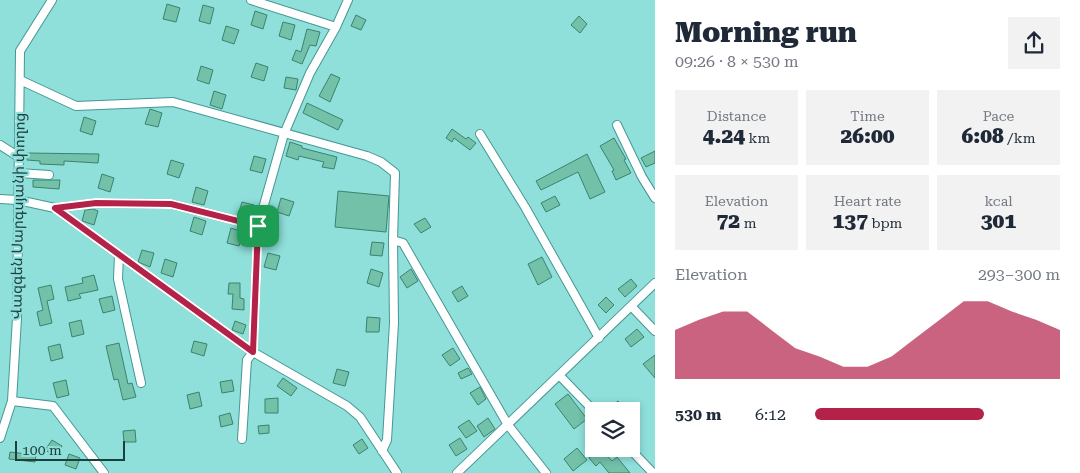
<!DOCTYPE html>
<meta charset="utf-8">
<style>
body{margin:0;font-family:"Roboto Serif","Noto Sans Armenian",serif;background:#f2f2f3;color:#1f2937;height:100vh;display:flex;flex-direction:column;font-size:19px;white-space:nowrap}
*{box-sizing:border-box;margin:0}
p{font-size:16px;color:#747a83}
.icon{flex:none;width:28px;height:28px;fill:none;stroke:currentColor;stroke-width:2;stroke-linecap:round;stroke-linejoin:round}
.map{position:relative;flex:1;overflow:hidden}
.sheet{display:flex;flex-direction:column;background:#fff;width:425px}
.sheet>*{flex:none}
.buttons{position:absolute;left:585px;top:402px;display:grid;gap:10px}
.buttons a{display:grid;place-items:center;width:55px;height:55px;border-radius:0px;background:#fff;box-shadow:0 2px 8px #0003;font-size:25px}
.scale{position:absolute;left:15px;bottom:12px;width:110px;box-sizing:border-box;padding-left:5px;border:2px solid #1d3f3d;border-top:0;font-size:14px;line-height:18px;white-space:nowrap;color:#1d3f3d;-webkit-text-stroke:4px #8fdfdb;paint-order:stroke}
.pin{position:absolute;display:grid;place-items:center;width:42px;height:42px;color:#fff;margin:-21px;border-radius:10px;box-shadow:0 2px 8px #0006}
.round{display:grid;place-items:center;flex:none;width:52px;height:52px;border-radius:0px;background:#f2f2f3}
.headline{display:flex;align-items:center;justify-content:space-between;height:85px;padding:0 20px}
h1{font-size:28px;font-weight:800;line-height:38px}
.metrics{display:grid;grid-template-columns:repeat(3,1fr);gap:8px;height:85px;padding:5px 20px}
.metrics div{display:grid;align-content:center;border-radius:0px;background:#f2f2f3;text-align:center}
.metrics b{font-size:21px;font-weight:800}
.metrics small{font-size:14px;font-weight:400}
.metrics p{font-size:14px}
.chart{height:140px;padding:10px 20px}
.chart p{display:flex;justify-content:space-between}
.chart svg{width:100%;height:90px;margin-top:5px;fill:#b42249;opacity:.7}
ul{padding:0 20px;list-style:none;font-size:16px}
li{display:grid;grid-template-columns:80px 60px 1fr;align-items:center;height:38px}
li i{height:12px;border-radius:6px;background:#b42249}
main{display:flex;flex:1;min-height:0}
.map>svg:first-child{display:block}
.building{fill:#72c1a8;stroke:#3c836e}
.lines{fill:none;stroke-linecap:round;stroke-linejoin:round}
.minor-casing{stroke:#469794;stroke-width:10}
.minor{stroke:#fff;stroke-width:8}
.route-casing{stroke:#fff;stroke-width:10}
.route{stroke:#b42249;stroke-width:6}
.labels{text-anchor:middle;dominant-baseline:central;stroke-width:4.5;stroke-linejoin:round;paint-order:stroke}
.street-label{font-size:15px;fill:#1d3f3d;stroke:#8fdfdb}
</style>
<main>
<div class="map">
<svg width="655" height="473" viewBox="0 0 655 473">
<rect width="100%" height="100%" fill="#8fdfdb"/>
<path class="building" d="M167,4L180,8L176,22L163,19Z
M203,5L214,8L210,24L199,21Z
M255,11L267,15L263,29L251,25Z
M356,15L366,20L361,30L351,26Z
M579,16L587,24L580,33L571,25Z
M283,22L295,25L291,40L279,36Z
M226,26L239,30L234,44L222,40Z
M307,29L320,32L316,46L310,45L302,64L292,60L296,50L301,52Z
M256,63L268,67L264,81L251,77Z
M201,66L213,70L209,84L197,80Z
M331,74L340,78L330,102L319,96Z
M286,77L298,79L296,90L284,88Z
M214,91L226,95L222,109L210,105Z
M307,103L343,120L338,130L303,113Z
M150,109L162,113L158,127L145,124Z
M84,117L96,121L92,135L80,131Z
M452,129L466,139L468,137L476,143L470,150L454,138L452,142L446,138Z
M614,138L626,159L624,160L631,173L616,180L612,171L614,170L600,146Z
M290,142L302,146V148L337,157L334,169L322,167L324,162L299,156L298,160L286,156Z
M655,151V163L646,167L641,158Z
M27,153L99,154L98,163L64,161V165L40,164V161L27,160Z
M587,154L605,192L590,199L578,172L541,190L536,181Z
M254,156L266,159L262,173L250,170Z
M171,160L184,164L179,178L167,174Z
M102,174L114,178L110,192L98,188Z
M33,180H60L59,189L33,187Z
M196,187L208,191L204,205L192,202Z
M338,191L389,196L386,232L335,227Z
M555,196L560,205L546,212L541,203Z
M281,198L294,202L289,216L277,212Z
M242,202L254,205L250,218L238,215Z
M93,209L98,211L94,225L82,221L85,210Z
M194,217L206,221L202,235L190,231Z
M425,218L431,227L421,233L414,224Z
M231,228L243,232L239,246L227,243Z
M372,242L384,243L382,256L370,255Z
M142,250L154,253L150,267L138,262Z
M268,253L280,256L276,270L264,267Z
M542,257L552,277L538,285L528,264Z
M165,259L177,263L173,277L161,273Z
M371,269L383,273L379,287L367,283Z
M411,269L418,281L407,288L400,277Z
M94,275L98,290L79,294L81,298L68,301L65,287L83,283L82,278Z
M631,279L637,286L625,297L618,289Z
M229,283H240V298L244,299V310L232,309L233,294H228Z
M51,285L54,299L47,301L52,323L40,326L37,312L43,310L38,288Z
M462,286L468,296L458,302L452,292Z
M112,296L115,310L103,313L99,299Z
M606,297L614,305L606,313L598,305Z
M367,317L380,318L379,332H366Z
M81,320L84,334L72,337L69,323Z
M235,321L246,325L243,334L232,330Z
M637,329L644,337L631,347L625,339Z
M194,341L207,344L204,356L191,352Z
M119,343L128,384L132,383L136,397L123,400L118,379L114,380L106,346Z
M60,344L63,358L51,361L48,347Z
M453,348L460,359L450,366L442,355Z
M655,355V378L643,364Z
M468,368L472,374L461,379L458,373Z
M337,369L349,372L345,386L333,383Z
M283,378L297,388L291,396L277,386Z
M66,380L69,395L57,398L53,383Z
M232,380L234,391L222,393L220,382Z
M480,387L486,399L478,405L470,393Z
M199,392L202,406L190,409L187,395Z
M568,394L587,419L574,429L555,404Z
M278,398V413H265V399Z
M618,401L626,411H605Z
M230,413L233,424L221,427L219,416Z
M488,418L495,429L484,437L477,426Z
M469,420L477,431L466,438L458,427Z
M269,425V433L259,434L258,426Z
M135,430L136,442H124L123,431Z
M460,438L467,449L456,456L449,445Z
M362,439L368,448L359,454L353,445Z
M52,440L62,446L55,456L45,450Z
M577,448L587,460L573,471L564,459Z
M601,449L612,461L617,457L630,473H609L600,462L596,466L589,458Z
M10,452L36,455L35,462L9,459Z
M69,454L80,458L76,469L65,465Z"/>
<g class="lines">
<g class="minor-casing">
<path id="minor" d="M251,0L336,27
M20,80L76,106L173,102L367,156L381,162L395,173L393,240L394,323L387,440L382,451
M617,125L642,177L655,198
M480,134L525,207L599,338
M0,145L19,157
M19,173L49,175
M0,199L18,200L55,208L253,352L347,406L360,417L397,473
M55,208L97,203L171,204L258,226
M393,240L403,243L508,425L546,473
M119,255L118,279L141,383
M631,306L655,331
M559,375L594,411
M12,401L53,406L104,473
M0,438L12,401L17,318L20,51L52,0
M242,439L247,360L253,352L258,226L284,134L310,73L336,27L348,0
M630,449L653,473
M457,473L655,283"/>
</g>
<use href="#minor" class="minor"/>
</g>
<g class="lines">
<g class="route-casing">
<path id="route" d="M96,203L171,204L258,226L253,352L55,208Z"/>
</g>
<use href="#route" class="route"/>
</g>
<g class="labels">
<g class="street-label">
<text transform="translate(18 216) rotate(-89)">Վազգեն Սարգսյանի փողոց</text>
</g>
</g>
</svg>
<div class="buttons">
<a><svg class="icon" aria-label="layers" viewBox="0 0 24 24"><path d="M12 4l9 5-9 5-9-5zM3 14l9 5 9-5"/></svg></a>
</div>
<div class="scale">100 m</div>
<div class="pin" style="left:258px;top:226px;background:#1e9e55"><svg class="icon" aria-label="arrive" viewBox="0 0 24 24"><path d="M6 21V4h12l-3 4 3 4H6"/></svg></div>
</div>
<section class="sheet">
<div class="headline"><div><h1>Morning run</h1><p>09:26 · 8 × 530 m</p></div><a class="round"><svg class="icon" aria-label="share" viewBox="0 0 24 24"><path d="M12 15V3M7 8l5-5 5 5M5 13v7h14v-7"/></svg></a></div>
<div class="metrics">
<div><p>Distance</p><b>4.24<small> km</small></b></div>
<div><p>Time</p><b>26:00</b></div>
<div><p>Pace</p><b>6:08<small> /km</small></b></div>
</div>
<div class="metrics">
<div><p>Elevation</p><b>72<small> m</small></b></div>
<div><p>Heart rate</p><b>137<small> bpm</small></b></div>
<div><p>kcal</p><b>301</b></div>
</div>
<div class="chart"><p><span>Elevation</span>293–300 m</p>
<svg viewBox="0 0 160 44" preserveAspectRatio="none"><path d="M0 44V20L10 15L20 11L30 11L40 20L50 29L60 33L70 38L80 38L90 33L100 24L110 15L120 6L130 6L140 11L150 15L160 20V44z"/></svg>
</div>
<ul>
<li><b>530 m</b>6:12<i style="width:69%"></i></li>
</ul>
</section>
</main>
